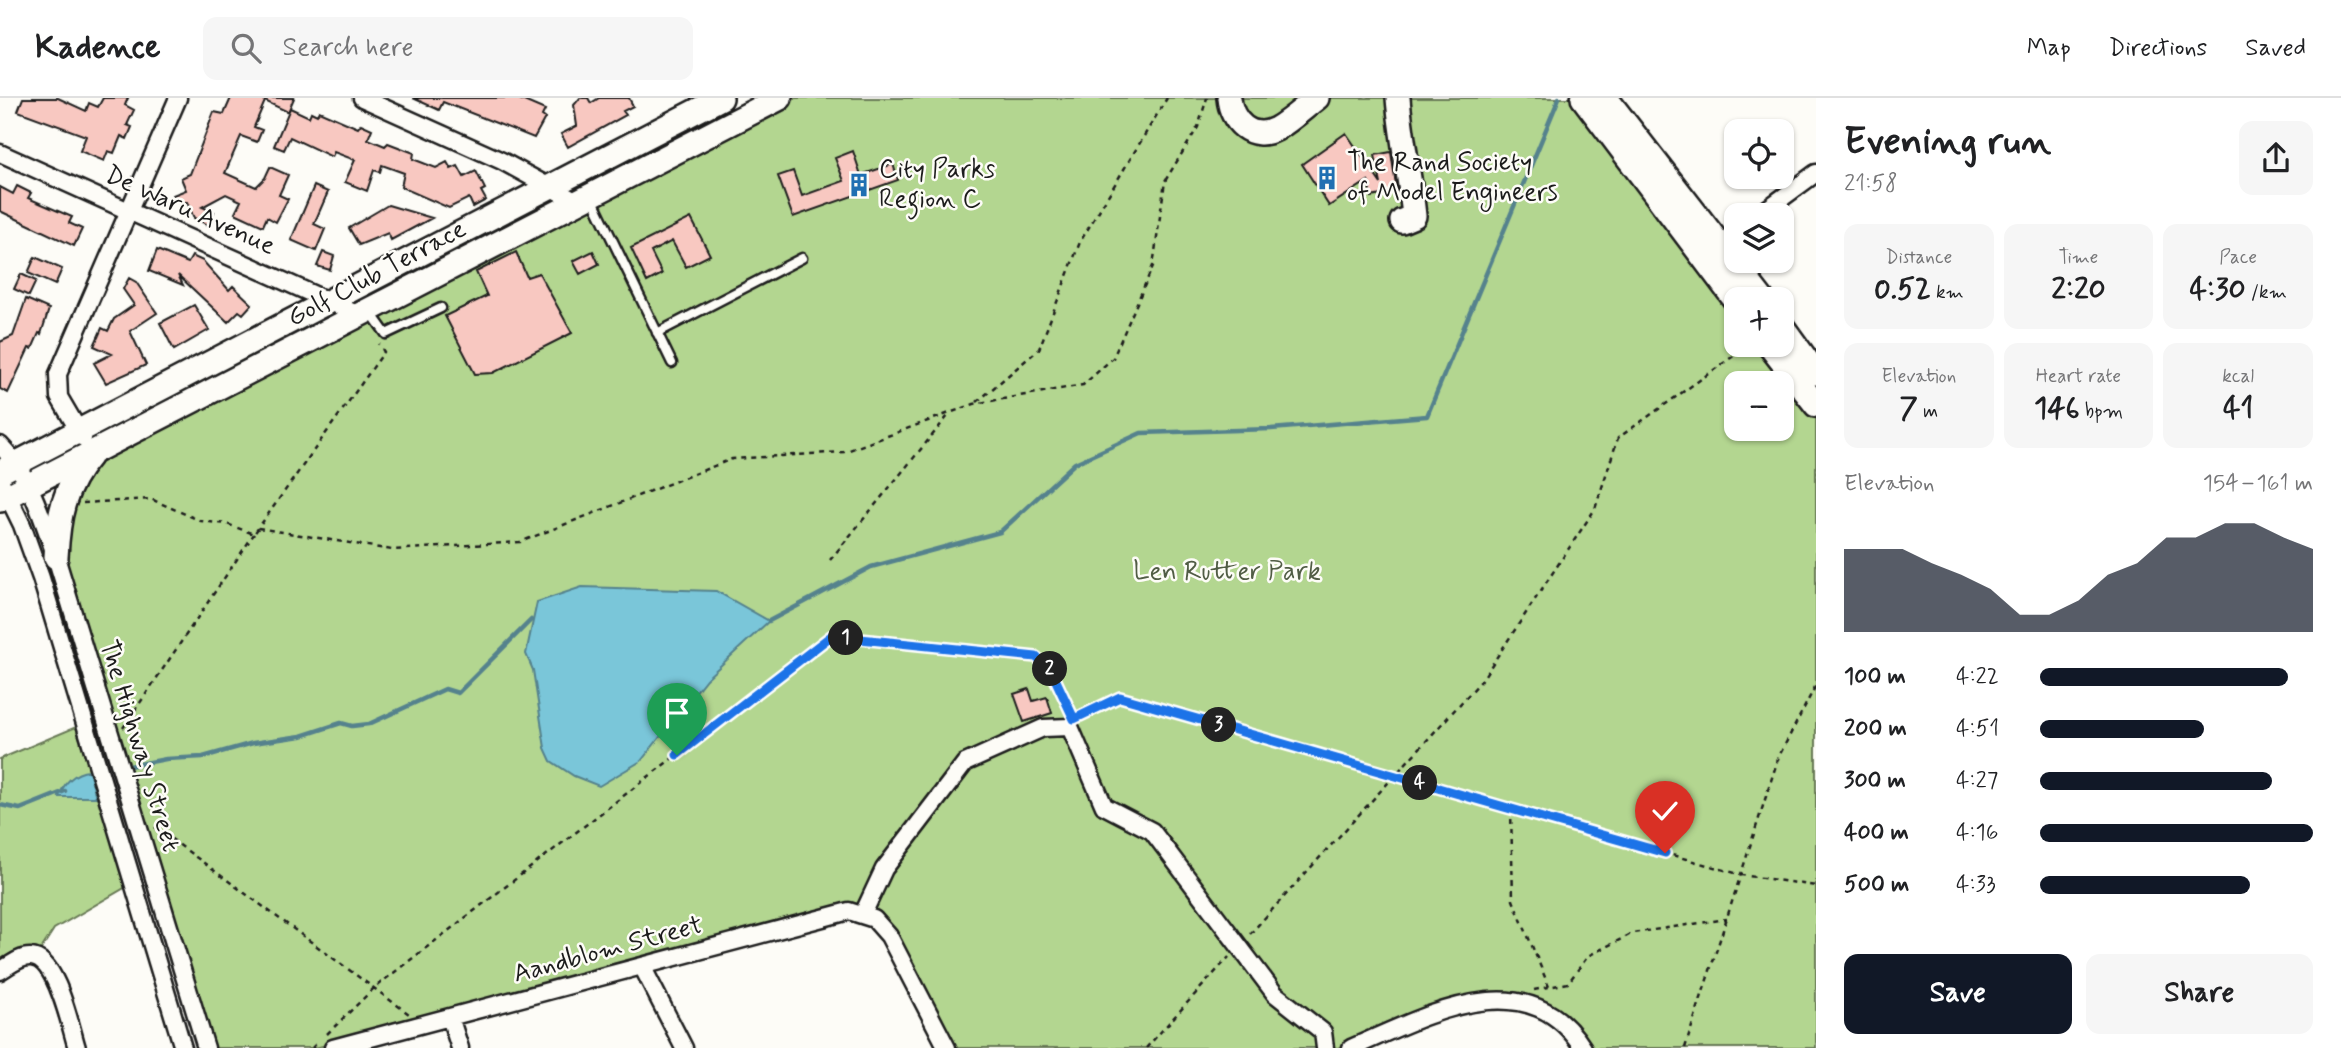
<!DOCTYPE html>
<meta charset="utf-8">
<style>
body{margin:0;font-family:Mynerve,sans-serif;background:#f6f6f6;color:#202124;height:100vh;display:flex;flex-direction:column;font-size:26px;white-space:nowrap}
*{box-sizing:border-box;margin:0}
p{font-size:23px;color:#757577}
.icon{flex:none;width:38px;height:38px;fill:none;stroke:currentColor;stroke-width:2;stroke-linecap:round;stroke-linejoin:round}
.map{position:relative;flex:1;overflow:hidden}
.sheet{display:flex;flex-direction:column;background:#fff;width:525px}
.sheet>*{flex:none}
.fabs{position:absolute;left:1724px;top:21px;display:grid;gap:14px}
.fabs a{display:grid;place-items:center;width:70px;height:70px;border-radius:14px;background:#fff;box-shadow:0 2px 5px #0004;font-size:35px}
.pin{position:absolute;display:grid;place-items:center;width:60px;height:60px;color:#fff;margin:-72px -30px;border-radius:50% 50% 50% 0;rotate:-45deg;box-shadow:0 0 7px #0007}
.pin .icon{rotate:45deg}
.km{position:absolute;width:35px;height:35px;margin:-18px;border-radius:50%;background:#222;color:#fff;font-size:19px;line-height:35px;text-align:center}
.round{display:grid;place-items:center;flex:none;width:74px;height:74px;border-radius:14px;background:#f6f6f6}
.head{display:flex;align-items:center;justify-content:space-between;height:119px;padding:0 28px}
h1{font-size:38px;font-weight:800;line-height:52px}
.metrics{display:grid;grid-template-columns:repeat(3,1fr);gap:10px;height:119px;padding:7px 28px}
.metrics div{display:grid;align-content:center;border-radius:14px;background:#f6f6f6;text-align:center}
.metrics b{font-size:30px;font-weight:800}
.metrics small{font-size:19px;font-weight:400}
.metrics p{font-size:19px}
.chart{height:196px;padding:14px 28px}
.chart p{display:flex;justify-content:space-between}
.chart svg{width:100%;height:126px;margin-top:7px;fill:#111827;opacity:.7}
.cta{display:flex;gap:14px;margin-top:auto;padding:14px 28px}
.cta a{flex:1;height:80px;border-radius:14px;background:#111827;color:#fff;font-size:28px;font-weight:800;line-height:80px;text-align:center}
.cta a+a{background:#f6f6f6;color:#202124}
ul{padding:0 28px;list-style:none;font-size:23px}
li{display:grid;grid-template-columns:112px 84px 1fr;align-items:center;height:52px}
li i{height:18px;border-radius:9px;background:#111827}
header{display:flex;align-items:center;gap:42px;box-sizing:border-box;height:98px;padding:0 35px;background:#fff;border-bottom:2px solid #e0e0e0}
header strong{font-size:33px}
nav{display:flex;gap:38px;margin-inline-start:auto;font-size:24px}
.search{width:490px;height:63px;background:#f6f6f6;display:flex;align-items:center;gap:18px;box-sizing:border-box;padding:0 24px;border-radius:14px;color:#757577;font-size:26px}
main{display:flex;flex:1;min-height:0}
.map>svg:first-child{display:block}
.park{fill:#b3d690;stroke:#687956;stroke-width:2;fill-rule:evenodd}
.water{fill:#7ac6d9;stroke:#54828d;stroke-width:2}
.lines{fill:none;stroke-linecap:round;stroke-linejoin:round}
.stream{stroke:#54828d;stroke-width:4.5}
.building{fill:#f8c8c1;stroke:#1c1c1c;stroke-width:2}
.lane-casing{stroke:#1c1c1c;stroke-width:13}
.street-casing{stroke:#1c1c1c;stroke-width:21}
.secondary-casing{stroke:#1c1c1c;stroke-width:28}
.path{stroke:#1c1c1c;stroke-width:2.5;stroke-dasharray:5 5;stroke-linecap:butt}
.lane{stroke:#fdfcf7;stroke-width:8}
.street{stroke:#fdfcf7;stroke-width:16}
.secondary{stroke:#fdfcf7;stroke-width:23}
.route-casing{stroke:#fff;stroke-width:14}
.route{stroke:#1a73e8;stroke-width:9}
.labels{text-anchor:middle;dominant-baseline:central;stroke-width:5;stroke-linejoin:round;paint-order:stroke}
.poi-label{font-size:26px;fill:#1c1c1c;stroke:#fdfcf7;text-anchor:start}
.street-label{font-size:26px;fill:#1c1c1c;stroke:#fdfcf7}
.park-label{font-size:26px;fill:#515d45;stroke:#fdfcf7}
</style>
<header>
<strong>Kadence</strong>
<div class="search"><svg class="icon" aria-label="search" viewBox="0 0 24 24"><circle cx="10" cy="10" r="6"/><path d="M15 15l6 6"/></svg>Search here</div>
<nav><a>Map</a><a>Directions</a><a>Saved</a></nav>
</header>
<main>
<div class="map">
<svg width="1816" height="950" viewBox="0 0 1816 950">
<rect width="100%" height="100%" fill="#fdfcf7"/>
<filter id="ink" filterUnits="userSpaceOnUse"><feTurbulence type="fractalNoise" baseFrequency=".0143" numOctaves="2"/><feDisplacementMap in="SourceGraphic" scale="14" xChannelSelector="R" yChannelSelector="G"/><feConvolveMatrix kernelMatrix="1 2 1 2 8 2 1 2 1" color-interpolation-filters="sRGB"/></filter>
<g filter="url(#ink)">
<path class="park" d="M796,0H1573L1736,216V247H1759L1816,319V950H1589L1515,900L1364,940L1339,950H952L896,841L849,809L315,950H211L61,458L84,371ZM1736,285H1782V331H1736Z
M76,629L126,789L54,831L38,856L0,867V661Z"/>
<path class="water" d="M582,489L716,493L769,523L706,581L641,663L599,688L574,678L551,663L545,650L533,572L526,556L537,504Z
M89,673L96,699H59C63,686 74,674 89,673Z"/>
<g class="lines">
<path class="stream" d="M769,523L871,469L1000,434L1075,365L1141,335L1271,331L1427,318L1559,0
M124,669L166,661L203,659L253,645L301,638L341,625L352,628L369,626L445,591L458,595L531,522
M0,707L20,711L65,693"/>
</g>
<path class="building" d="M23,0H58L86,13L89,5L98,9L103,0H128L125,7L134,12L127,27L132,29L127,41L121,38L114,55L108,53L104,63L80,53L86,38L18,13Z
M231,0H294L288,14L265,3L254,29L262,32L257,44L241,38L225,75L256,89L265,80L270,69L288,77L279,97L288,101L276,124L267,119L263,128L235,115L241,103L226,96L202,109L214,114L208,127L194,120L187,104H179L173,97L186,92L181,80L190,76L214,14L224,16Z
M413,0H517L545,12L542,18L545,20L534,40L443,4L439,12Z
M580,0H588L591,5L599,0H629L633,8L623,13L626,17L568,49L561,36L577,28L574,7Z
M290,10L309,19L311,14L317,17L319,13L358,30L361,26L372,31L368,41L385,48L388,45L414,55L413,61L436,70L447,64L451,71L458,68L464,79L476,73L485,91L481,93L486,102L473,109L469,100L449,110L401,89L404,75L382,67L380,74L374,72L367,93L345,84L355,62L334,54L332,59L290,39L284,52L274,48Z
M1346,35L1381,86L1375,57L1391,54L1397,94L1371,99L1368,83L1329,108L1302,66Z
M853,53L861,77L893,66L898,82L793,119L778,78L793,73L802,98L844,83L835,60Z
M17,88L31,95L28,100L72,119L69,125L82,131L74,148L0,113V89L13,96Z
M314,88L328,94L314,126L325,131L316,153L291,142Z
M388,107L432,120L391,142L388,135L359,147L349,130Z
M691,120L710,157L686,169L672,143L651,154L662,176L647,184L631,150Z
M157,152L188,165L192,158L203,163L229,192L233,188L252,206L243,216L239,213L228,224L178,177L183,187L149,173Z
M593,153L599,166L580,176L573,163Z
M323,154L334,158L330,172L317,168Z
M516,154L527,179L539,175L572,235L493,275L475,276L445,218L487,198L476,174Z
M35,159L62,171L55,187L28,175Z
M21,176L36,183L29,198L14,191Z
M129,180L136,184L157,215L130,233L146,267L106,285L94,265L112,256L94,248L102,230L108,233L114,221L134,207L123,191Z
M26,201L49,211L41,236L39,235L32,251L29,250L8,295L0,291V244L13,238Z
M194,207L209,232L174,252L160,225Z
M1029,591L1033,603L1047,599L1052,615L1024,624L1014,596Z"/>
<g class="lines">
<g class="lane-casing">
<path id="lane" d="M592,100L672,265
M371,215L386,236L441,210
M657,235L802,160"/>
</g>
<g class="street-casing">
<path id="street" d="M362,0L502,63L577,104
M0,55L359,217
M1759,117L1816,75
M1712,152L1736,135
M83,340L59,299L58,276L178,0
M0,347C31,378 41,418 56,459L206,950
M0,382L22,427L41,480L183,950
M863,816L884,771L965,665L1043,630L1070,629L1104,708L1152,733L1275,896L1323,934L1325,950
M642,868L684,950
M0,873C9,868 20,858 31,859C57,860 70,928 77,950
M450,919L460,950
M333,950L849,813L874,821L889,838L947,950
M1351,950C1422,920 1527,860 1583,950"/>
</g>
<g class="secondary-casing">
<path id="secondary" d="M1229,0C1231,23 1251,44 1276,31C1290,23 1304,10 1317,0
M1398,0C1401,40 1410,78 1414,118L1402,123
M1583,0L1736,203
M1606,0L1762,201
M1782,228L1816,275
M1769,247L1816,307
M0,374L721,0
M0,402L780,0
M56,459C58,420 63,389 90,358"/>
</g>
<path class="path" d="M977,304L1039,251L1080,144L1167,0
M83,405L151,401L201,423L227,426L254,436L384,254L379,246
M258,430L392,452L520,444L732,361L844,354L974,306L1083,287L1113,260L1153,168L1165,83L1198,29L1207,0
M830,462L948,318
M1079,618L1120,599L1742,777L1816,788
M123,630L254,436
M1511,711L1513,802L1549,889
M155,729L409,916
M1250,836L1481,583L1595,411L1618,340L1749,247
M1534,892L1568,885L1588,858L1633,835L1727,821
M327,936L374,890L831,538L1036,559L1051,572L1070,613
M312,950L319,943
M1146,950L1229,859
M1685,950L1779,658L1816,587"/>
<use href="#lane" class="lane"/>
<use href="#street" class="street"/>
<use href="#secondary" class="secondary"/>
</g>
</g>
<g class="lines" filter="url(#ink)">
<g class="route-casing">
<path id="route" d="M677,657L831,538L1036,559L1051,572L1074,621L1120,599L1665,755"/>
</g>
<use href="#route" class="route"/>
</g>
<defs>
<g id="building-bare" transform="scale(1.89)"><path d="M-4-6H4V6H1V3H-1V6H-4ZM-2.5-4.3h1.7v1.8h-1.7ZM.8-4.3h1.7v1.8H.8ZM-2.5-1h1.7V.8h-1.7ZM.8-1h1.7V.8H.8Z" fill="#1f6fb2" stroke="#fdfcf7" stroke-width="2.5" paint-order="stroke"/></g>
</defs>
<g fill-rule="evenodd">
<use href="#building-bare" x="1327" y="80"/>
<use href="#building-bare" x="859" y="87"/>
</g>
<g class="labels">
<g class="poi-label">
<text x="1347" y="65">The Rand Society<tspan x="1347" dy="30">of Model Engineers</tspan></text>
<text x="879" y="72">City Parks<tspan x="879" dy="30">Region C</tspan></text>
</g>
<g class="street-label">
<text transform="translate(190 113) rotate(24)">De Waru Avenue</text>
<text transform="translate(377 176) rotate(-28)">Golf Club Terrace</text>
<text transform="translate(139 648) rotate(73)">The Highway Street</text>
<text transform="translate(608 852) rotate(-15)">Aandblom Street</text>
</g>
<g class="park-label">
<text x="1227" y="474">Len Rutter Park</text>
</g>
</g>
</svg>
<div class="fabs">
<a><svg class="icon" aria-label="locate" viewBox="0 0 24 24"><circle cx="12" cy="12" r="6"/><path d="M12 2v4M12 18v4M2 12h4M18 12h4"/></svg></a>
<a><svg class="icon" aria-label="layers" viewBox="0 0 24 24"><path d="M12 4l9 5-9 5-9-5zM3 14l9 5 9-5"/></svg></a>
<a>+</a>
<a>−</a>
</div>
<div class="pin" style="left:677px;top:657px;background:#1e9e55"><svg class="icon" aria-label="arrive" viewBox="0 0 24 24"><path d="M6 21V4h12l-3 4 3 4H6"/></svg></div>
<div class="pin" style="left:1665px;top:755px;background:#d93025"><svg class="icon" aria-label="check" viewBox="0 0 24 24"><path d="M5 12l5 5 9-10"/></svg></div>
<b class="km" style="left:846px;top:540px">1</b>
<b class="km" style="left:1050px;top:571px">2</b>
<b class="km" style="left:1219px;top:627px">3</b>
<b class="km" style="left:1420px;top:685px">4</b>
</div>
<section class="sheet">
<div class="head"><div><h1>Evening run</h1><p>21:58</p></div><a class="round"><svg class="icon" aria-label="share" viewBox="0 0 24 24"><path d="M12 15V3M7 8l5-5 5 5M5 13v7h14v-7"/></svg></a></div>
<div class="metrics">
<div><p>Distance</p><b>0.52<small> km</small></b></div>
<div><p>Time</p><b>2:20</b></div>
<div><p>Pace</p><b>4:30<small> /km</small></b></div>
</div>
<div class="metrics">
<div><p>Elevation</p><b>7<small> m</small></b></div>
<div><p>Heart rate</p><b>146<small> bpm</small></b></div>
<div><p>kcal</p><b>41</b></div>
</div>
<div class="chart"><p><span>Elevation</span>154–161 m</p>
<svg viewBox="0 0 160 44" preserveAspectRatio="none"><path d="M0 44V15L10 15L20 15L30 20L40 24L50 29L60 38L70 38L80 33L90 24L100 20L110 11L120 11L130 6L140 6L150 11L160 15V44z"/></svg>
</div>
<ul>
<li><b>100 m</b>4:22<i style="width:91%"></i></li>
<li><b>200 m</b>4:51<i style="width:60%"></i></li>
<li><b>300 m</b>4:27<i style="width:85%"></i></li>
<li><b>400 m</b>4:16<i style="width:100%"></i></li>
<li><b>500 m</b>4:33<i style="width:77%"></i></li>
</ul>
<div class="cta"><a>Save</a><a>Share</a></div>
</section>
</main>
